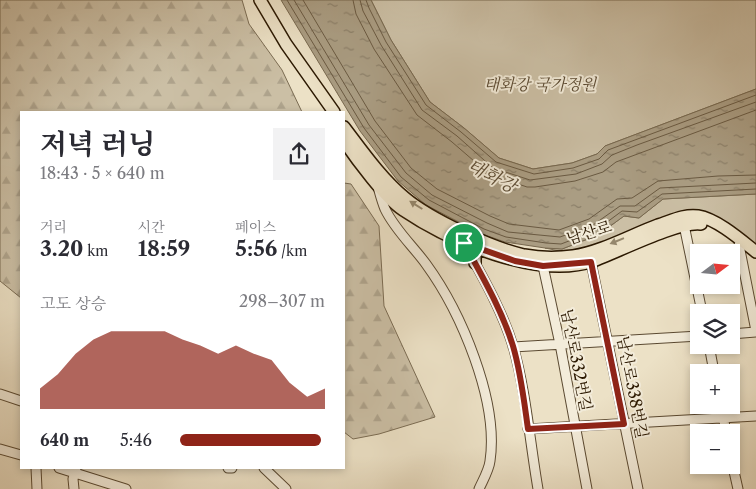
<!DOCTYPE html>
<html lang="ko">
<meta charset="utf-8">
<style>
body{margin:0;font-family:"Libre Caslon Text","Noto Serif KR",serif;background:#f2f2f3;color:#2b2b33;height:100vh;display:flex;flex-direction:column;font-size:19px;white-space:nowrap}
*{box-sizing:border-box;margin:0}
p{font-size:16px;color:#7c7c81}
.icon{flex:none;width:28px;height:28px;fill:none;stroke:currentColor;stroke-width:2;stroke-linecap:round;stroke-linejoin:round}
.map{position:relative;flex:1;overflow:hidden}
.details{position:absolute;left:20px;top:111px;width:325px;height:358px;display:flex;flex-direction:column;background:#fff;border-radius:0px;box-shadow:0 2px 8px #0003}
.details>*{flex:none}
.needle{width:32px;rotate:74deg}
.controls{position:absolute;left:690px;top:244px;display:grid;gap:10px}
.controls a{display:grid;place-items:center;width:50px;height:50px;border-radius:0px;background:#fff;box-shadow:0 2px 8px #0003;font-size:25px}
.pin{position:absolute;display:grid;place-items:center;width:42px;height:42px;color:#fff;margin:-21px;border:2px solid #fff;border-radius:50%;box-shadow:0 1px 5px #0007}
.round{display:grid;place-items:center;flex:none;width:52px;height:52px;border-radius:0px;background:#f2f2f3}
.headline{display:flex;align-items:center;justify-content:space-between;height:85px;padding:0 20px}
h1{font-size:28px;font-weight:700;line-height:38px}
.stats{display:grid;grid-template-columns:repeat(3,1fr);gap:8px;height:85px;padding:5px 20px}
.stats div{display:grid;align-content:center}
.stats b{font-size:21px;font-weight:700}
.stats small{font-size:14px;font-weight:400}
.stats p{font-size:14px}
.chart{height:140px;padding:10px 20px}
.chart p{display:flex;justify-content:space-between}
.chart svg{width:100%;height:90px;margin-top:5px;fill:#8f2418;opacity:.7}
ul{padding:0 20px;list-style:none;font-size:16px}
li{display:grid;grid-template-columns:80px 60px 1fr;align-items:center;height:38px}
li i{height:12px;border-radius:6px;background:#8f2418}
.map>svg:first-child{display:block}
.forest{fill:url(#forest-firs);stroke:#7b6c53}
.green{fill:#cbbfa5;stroke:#7b6c53}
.water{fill:url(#water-ripples);stroke:#77684f}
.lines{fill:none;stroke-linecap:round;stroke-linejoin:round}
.shore{stroke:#6a5a42;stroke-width:1}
.minor-casing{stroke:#5b4a32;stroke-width:11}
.major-casing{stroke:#2b1801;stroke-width:14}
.minor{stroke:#f3ecda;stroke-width:9}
.major{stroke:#ece1c6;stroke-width:11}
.oneway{fill:#95876d}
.route-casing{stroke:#fff;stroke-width:10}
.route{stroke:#8f2418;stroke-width:6}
.labels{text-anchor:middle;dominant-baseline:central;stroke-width:4;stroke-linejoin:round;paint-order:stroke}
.park-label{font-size:16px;font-style:italic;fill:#5b4a32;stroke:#f3ecda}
.street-label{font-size:16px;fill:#2b1801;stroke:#f3ecda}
.water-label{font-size:18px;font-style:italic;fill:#5e4d35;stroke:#f3ecda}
</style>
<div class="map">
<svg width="756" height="489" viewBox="0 0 756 489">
<defs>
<pattern id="forest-firs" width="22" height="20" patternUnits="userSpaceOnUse" patternTransform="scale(1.25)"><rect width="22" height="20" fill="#cbbfa5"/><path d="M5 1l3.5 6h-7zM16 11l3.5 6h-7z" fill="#aea38c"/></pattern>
<pattern id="water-ripples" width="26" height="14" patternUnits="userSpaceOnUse" patternTransform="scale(1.25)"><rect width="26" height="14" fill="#aa9d83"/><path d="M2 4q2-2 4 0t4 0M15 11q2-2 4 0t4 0" fill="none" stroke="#8b7f69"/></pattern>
</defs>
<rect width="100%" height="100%" fill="#ece1c6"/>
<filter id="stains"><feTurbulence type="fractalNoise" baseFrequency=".004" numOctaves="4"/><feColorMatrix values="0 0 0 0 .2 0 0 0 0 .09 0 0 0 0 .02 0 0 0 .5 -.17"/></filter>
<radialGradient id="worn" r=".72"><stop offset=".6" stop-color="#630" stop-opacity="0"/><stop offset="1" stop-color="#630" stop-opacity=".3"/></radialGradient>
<path class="forest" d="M0,0H242L249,24L282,70L302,112H21V298L0,281Z
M344,183L351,184L379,226L384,306L435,417L379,434L353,439L344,432Z"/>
<path class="green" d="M371,0H756V89L605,146L597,154L572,163L533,169L499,158L464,128L430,102L391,40Z
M756,194V244L722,222L699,216L569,253L545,248L562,249L598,235L624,216L639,218L663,199Z"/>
<path class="water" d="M281,0H371L391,40L430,102L464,128L499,158L533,169L572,163L597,154L605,146L756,89V194L663,199L639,218L624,216L598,235L562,249L545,248L505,242L482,234L426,205L398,181L360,131Z"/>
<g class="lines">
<path class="shore" d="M287,0L364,128L401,177L429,200L484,229L506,237L546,243L561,244L595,231L622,211L637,212L662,194L756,189
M294,0L369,125L406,173L432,195L487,223L508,232L560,237L593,225L620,206H635L660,188L756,183
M303,0L375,121L411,168L437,189L490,216L509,224L559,230L589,219L617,199L632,198L658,181L718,176L756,175
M353,0L356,14L374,49L417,115L452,142L489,174L527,187H535L575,181L603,172L616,162L756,110
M360,0L363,11L381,45L422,110L457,136L493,168L530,180L576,174L602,164L612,155L637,145L756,102
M366,0L369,8L386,42L426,105L461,132L496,162L534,174L573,168L599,159L608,150L756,95"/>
<g class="minor-casing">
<path id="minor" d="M378,187C380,194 382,202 385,209C395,230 413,246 426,264C461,312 499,401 490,461C489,470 483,480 479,489
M684,225L702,312
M464,243C482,276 502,310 513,346C526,391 530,443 538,489
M739,245L756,331
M591,262L638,489
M543,266L560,344L587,489
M731,334L756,332
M709,345L714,372
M513,347L699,336
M0,394L21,401
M721,405L726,432
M528,429L756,416
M0,449L21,455
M731,458L738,489
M36,468L37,489
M59,468L126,489
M228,468H232
M264,468L286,489
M74,489L73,479L76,468"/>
</g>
<g class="major-casing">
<path id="major" d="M260,0L286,44L334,112
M344,127C363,152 381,178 405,198C430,219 492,248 524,255C540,258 558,258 573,256C601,252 631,235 658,225C671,221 684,214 698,216C717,219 741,240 756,252
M344,141C357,160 385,198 403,210C449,241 538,280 593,261C618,252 678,221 701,224
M475,263V253L481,249"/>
</g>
<use href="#minor" class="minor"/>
<use href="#major" class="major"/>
</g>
<defs><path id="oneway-solid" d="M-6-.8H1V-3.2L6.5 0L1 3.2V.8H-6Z" transform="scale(1.25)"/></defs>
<g class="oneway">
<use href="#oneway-solid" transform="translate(416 205) rotate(-148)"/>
<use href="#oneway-solid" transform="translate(617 241) rotate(158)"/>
</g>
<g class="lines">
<g class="route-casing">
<path id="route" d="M464,243L515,261L543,266L591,262L624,424L528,429C524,401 521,373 513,346C502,310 482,276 464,243Z"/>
</g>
<use href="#route" class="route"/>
</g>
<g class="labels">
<g class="park-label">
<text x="540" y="84">태화강 국가정원</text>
</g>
<g class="street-label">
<text transform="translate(589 232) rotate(-17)">남산로</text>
<text transform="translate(577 360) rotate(79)">남산로332번길</text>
<text transform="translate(633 387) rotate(79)">남산로338번길</text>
</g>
<g class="water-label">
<text transform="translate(492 176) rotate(27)">태화강</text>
</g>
</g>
<rect width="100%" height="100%" filter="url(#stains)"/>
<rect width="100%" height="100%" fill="url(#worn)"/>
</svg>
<div class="controls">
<a><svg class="needle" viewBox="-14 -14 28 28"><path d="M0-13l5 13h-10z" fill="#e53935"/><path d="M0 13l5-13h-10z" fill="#7c7c81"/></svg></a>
<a><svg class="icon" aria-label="layers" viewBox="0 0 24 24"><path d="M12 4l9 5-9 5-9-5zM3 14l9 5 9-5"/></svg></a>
<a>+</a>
<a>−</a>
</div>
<div class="pin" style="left:464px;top:243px;background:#1e9e55"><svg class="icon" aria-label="arrive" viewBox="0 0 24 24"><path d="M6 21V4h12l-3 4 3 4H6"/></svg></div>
<section class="details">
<div class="headline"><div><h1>저녁 러닝</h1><p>18:43 · 5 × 640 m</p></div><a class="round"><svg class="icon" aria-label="share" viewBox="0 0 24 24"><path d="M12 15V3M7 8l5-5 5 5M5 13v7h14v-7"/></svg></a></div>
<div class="stats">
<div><p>거리</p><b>3.20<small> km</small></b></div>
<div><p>시간</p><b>18:59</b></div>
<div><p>페이스</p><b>5:56<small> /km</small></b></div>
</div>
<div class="chart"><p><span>고도 상승</span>298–307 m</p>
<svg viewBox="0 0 160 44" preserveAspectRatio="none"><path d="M0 44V34L10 27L20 17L30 10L40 6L50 6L60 6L70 6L80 10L90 13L100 17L110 13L120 17L130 20L140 31L150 38L160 34V44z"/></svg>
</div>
<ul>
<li><b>640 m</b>5:46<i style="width:97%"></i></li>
</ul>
</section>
</div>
